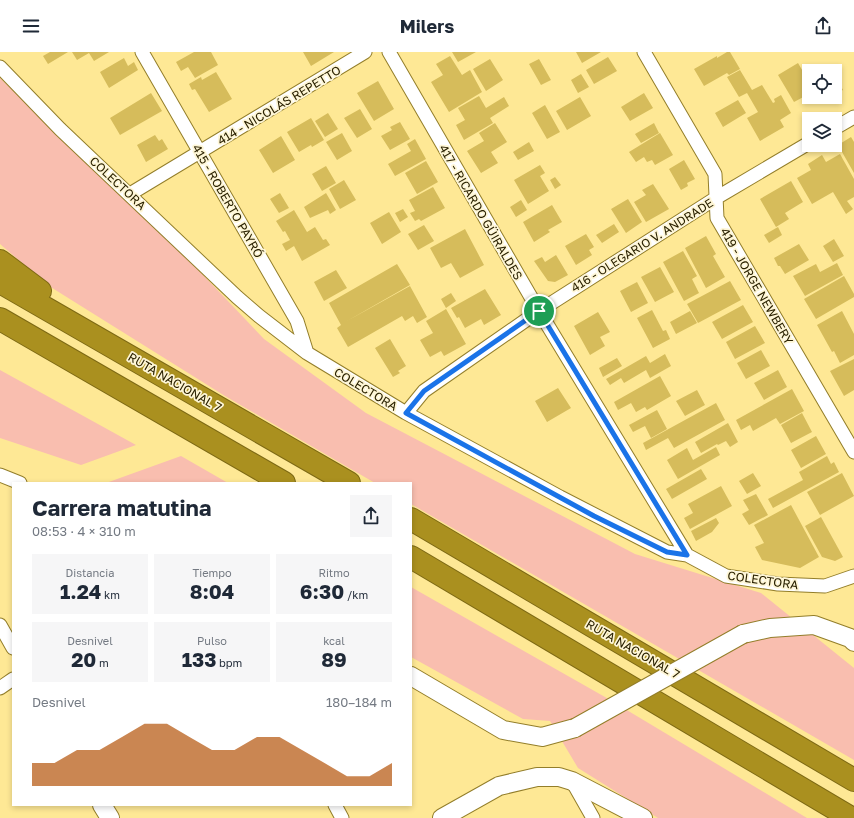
<!DOCTYPE html>
<html lang="es">
<meta charset="utf-8">
<style>
body{margin:0;font-family:"Golos Text",sans-serif;background:#f6f6f7;color:#1f2937;height:100vh;display:flex;flex-direction:column;font-size:15px;white-space:nowrap}
*{box-sizing:border-box;margin:0}
p{font-size:13px;color:#747a83}
.icon{flex:none;width:22px;height:22px;fill:none;stroke:currentColor;stroke-width:2;stroke-linecap:round;stroke-linejoin:round}
.map{position:relative;flex:1;overflow:hidden}
.sheet{position:absolute;left:12px;top:430px;width:400px;height:324px;display:flex;flex-direction:column;background:#fff;border-radius:0px;box-shadow:0 2px 6px #0003}
.sheet>*{flex:none}
.tools{position:absolute;left:802px;top:12px;display:grid;gap:8px}
.tools a{display:grid;place-items:center;width:40px;height:40px;border-radius:0px;background:#fff;box-shadow:0 2px 6px #0003;font-size:20px}
.pin{position:absolute;display:grid;place-items:center;width:34px;height:34px;color:#fff;margin:-17px;border:2px solid #fff;border-radius:50%;box-shadow:0 1px 4px #0007}
.round{display:grid;place-items:center;flex:none;width:42px;height:42px;border-radius:0px;background:#f6f6f7}
.overview{display:flex;align-items:center;justify-content:space-between;height:68px;padding:0 20px}
h1{font-size:22px;font-weight:700;line-height:30px}
.stats{display:grid;grid-template-columns:repeat(3,1fr);gap:6px;height:68px;padding:4px 20px}
.stats div{display:grid;align-content:center;border-radius:0px;background:#f6f6f7;text-align:center}
.stats b{font-size:20px;font-weight:700}
.stats small{font-size:11px;font-weight:400}
.stats p{font-size:11px}
.chart{height:112px;padding:8px 20px}
.chart p{display:flex;justify-content:space-between}
.chart svg{width:100%;height:72px;margin-top:4px;fill:#b45309;opacity:.7}
header{display:flex;justify-content:space-between;align-items:center;height:52px;padding:0 20px;background:#fff;font-size:18px;font-weight:700}
.map>svg:first-child{display:block}
.green{fill:#f9beaf}
.building{fill:#d6bc5b}
.lines{fill:none;stroke-linecap:round;stroke-linejoin:round}
.street-casing{stroke:#937e2a;stroke-width:15}
.secondary-casing{stroke:#937e2a;stroke-width:20}
.highway-casing{stroke:#7d6914;stroke-width:24}
.street{stroke:#fff;stroke-width:13}
.secondary{stroke:#fff;stroke-width:18}
.highway{stroke:#aa901f;stroke-width:22}
.secondary-bridge-casing{stroke:#937e2a;stroke-width:20;stroke-linecap:butt}
.secondary-bridge{stroke:#fff;stroke-width:18}
.route-casing{stroke:#fff;stroke-width:8}
.route{stroke:#1a73e8;stroke-width:5}
.labels{text-anchor:middle;dominant-baseline:central;stroke-width:3.5;stroke-linejoin:round;paint-order:stroke}
.street-label{font-size:12px;fill:#2a2100;stroke:#fef6d6}
</style>
<header><svg class="icon" aria-label="menu" viewBox="0 0 24 24"><path d="M4 6h16M4 12h16M4 18h16"/></svg>Milers<svg class="icon" aria-label="share" viewBox="0 0 24 24"><path d="M12 15V3M7 8l5-5 5 5M5 13v7h14v-7"/></svg></header>
<div class="map">
<svg width="854" height="766" viewBox="0 0 854 766">
<rect width="100%" height="100%" fill="#fee895"/>
<path class="green" d="M0,26L186,205L264,287L366,361L635,502L761,541L854,616V708L411,452V431H375L225,344L49,234L0,192Z
M0,318L136,393L81,413L0,386Z
M181,404L228,431H106Z
M411,535L605,645L807,766H658L578,716L550,669L523,667L411,605Z"/>
<path class="building" d="M50,0H68L48,12L43,4Z
M72,0H109L94,9L89,1L77,8Z
M194,0H211L218,13L195,26L188,15L181,19L176,10Z
M303,0H334L311,14Z
M452,0H476L458,10Z
M576,0H601L582,11Z
M727,0H730L740,17L729,23L727,21L704,34L694,17L717,4V6Z
M450,4L462,23L470,18L482,40L449,60L431,30L443,23L436,12Z
M608,5L617,19L594,32L586,18Z
M124,6L128,14L134,10L138,18L109,36L100,20Z
M490,7L503,28L486,39L473,17Z
M539,7L551,28L541,33L529,12Z
M798,11L809,30V42L794,50L778,23Z
M740,18L752,38L762,33L773,51L775,50L774,47L781,43L791,61L780,68L784,75L760,89L747,66L758,60L747,41L739,45L727,25Z
M216,20L232,47L209,60L195,37L192,38L189,32L201,25L202,28Z
M581,22L589,35L578,41L571,28Z
M835,23L843,38L835,42Z
M378,29L394,57L374,69L357,41Z
M151,41L162,59L120,83L110,66Z
M644,41L653,56L630,69L621,55Z
M479,44L486,56L504,45L509,54L490,66L493,71L464,88L456,73L465,68L458,56Z
M580,45L591,64L567,78L556,59Z
M738,48L746,61L723,75L715,61Z
M545,53L560,80L547,87L532,61Z
M360,57L372,77L357,86L344,66Z
M328,61L338,77L325,85L315,69Z
M311,66L324,88L312,95L311,93L299,100L287,80Z
M400,70L410,87L390,98L381,84L392,78L390,75Z
M495,71L507,90L491,100L498,111L481,121L467,99L484,89L479,81Z
M654,71L659,81L641,91L635,82Z
M342,81L352,99L337,108L326,90Z
M660,81L673,103L655,113L652,108L647,110L644,105L636,110L629,100Z
M155,83L159,89L162,87L168,97L146,110L137,93Z
M281,84L295,108L273,121L259,98Z
M851,85L854,90V121L838,93Z
M415,87L426,107L395,124L388,112L411,99L407,92Z
M529,90L534,99L518,108L513,100Z
M840,102L854,127V145L847,149L853,157L846,162L833,140L812,152L797,126L811,118L808,112L822,103L826,110Z
M684,108L695,127L687,131L688,134L681,138L669,117Z
M426,109L438,130L417,142L405,121Z
M540,113L545,121L540,124L549,139L528,152L514,128Z
M326,114L336,131L322,139L312,122Z
M555,125L561,133L555,137L550,128Z
M344,128L356,148L340,157L329,137Z
M791,129L803,150L785,161L789,167L776,175L760,147Z
M653,132L669,157L646,170L634,150L646,143L642,138Z
M433,135L445,156L421,169L419,167L415,169L410,161L415,159L409,148Z
M280,141L289,156L279,161L270,147Z
M326,141L336,158L330,162L328,158L310,166L304,155Z
M628,147L642,170L626,181L611,157Z
M521,148L527,158L516,165L510,155Z
M552,153L562,170L548,178L550,180L534,190L523,170Z
M403,157L408,165L400,170L395,161Z
M294,158L307,180L315,175L323,188L326,187L330,193L302,209L294,194L286,199L282,192L290,188L285,179L283,180L276,169Z
M389,160L401,180L382,192L370,171Z
M614,172L619,180L602,191L596,183Z
M424,173L434,189L418,198L408,182Z
M778,175L782,183L769,191L764,183Z
M465,177L484,213L460,226L451,211L441,216L430,196Z
M586,182L594,195L589,198L592,203L576,213L565,194Z
M706,184L716,202L713,204L725,225L706,236L685,196Z
M834,187L844,204L833,210L823,194Z
M799,192L809,208L785,222L780,214H778L774,206Z
M683,199L697,224L692,227L699,241L684,249L663,210Z
M556,203L568,223L555,230L548,229L534,209L542,205L545,210Z
M837,211L843,223L805,244L793,224L816,212L820,220Z
M397,212L410,233L347,269L410,234L427,265L417,271L413,264L405,269L402,264L348,295L337,276L341,273L329,251Z
M660,215L674,240L655,250L641,225Z
M336,218L347,236L324,249L314,230Z
M844,224L854,242V245L816,267L804,247Z
M730,229L741,248L698,271L687,252Z
M637,230L648,251L631,260L620,239Z
M485,237L501,263L484,273L481,267L465,276L459,265L457,266L451,256Z
M451,241L456,249L446,256L441,247Z
M743,253L753,270L722,287L712,270Z
M446,257L466,292L444,304L441,299L430,305L420,288L433,281L426,269Z
M652,258L663,279L666,278L670,287L653,296L637,266Z
M690,259L697,271L676,282L670,270Z
M842,259L854,282V303L840,311L834,299L832,300L817,273Z
M598,260L610,280L600,285L605,294L590,303L574,274Z
M755,274L765,291L735,307L726,290Z
M390,287L406,314L398,319L400,321L393,325L375,296Z
M761,298L770,314L746,327L737,311Z
M665,302L671,314L650,326L646,318L624,331L621,326L610,333L606,327L646,304L650,311Z
M617,306L622,314L603,325L599,316Z
M854,307V338L844,344L830,319Z
M778,318L787,335L764,348L754,331Z
M660,324L671,344L647,358L645,355L636,360L631,351L618,358L614,350Z
M558,336L571,356L547,370L535,349Z
M792,337L804,359L780,372L776,366L753,379L750,373L741,378L736,368Z
M697,338L705,353L685,364L676,349Z
M716,351L725,368L674,396L668,386L646,398L643,391Z
M657,358L667,377L651,386L645,374L633,380L629,373Z
M802,361L812,380L791,391L781,373Z
M728,371L738,390L730,395L726,389L718,393L717,392L701,401L695,390Z
M816,384L826,402L801,416L791,398Z
M716,395L720,403L678,427L667,408L687,396L693,408Z
M827,404L831,412L834,410L839,420L773,456L768,447L803,428L799,420Z
M701,417L707,427L672,447L666,437Z
M753,421L761,434L747,442L739,429Z
M842,421L854,444L820,463L807,440Z
M721,434L732,454L690,477L684,466L693,461L688,452Z
M756,442L768,463L749,473L742,462L749,458L743,448Z
M791,453L819,505L800,516L762,508L755,495L764,491L754,473Z
M821,465L843,505L835,509L822,505L805,474Z
M716,466L719,471L712,480L696,489L691,479Z"/>
<g class="lines">
<g class="street-casing">
<path id="street" d="M142,0L297,269L307,301
M389,0L539,259L687,503
M644,0L715,122L717,166L854,400
M0,15L60,77L237,245L259,264L307,301L406,361L560,445L667,500L687,503L726,524L778,532L825,534L854,524
M835,76L854,65
M130,142L365,0
M406,361L424,339L539,259L716,146L809,91
M0,423L20,431
M0,573L13,596
M0,636L13,627
M572,729L593,766
M335,753L342,766"/>
</g>
<g class="secondary-casing">
<path id="secondary" d="M743,582L770,576L814,573L850,586L854,590
M411,624L503,678L542,685L575,676
M102,753L110,766
M442,766L499,734L537,725H559L572,729L643,766"/>
</g>
<g class="highway-casing">
<path id="highway" d="M0,209L40,239
M0,230L349,431
M0,267L284,431
M411,467L854,728
M411,505L851,766"/>
</g>
<use href="#street" class="street"/>
<use href="#secondary" class="secondary"/>
<use href="#highway" class="highway"/>
<g class="secondary-bridge-casing">
<path id="secondary-bridge" d="M575,676L743,582"/>
</g>
<use href="#secondary-bridge" class="secondary-bridge"/>
</g>
<g class="lines">
<g class="route-casing">
<path id="route" d="M539,259L687,503L667,500L594,464L406,361L424,339Z"/>
</g>
<use href="#route" class="route"/>
</g>
<g class="labels">
<g class="street-label">
<text transform="translate(279 53) rotate(-31)">414 - NICOLÁS REPETTO</text>
<text transform="translate(118 131) rotate(43)">COLECTORA</text>
<text transform="translate(228 149) rotate(60)">415 - ROBERTO PAYRÓ</text>
<text transform="translate(481 160) rotate(60)">417 - RICARDO GÜIRALDES</text>
<text transform="translate(642 193) rotate(-32)">416 - OLEGARIO V. ANDRADE</text>
<text transform="translate(757 234) rotate(60)">419 - JORGE NEWBERY</text>
<text transform="translate(175 330) rotate(30)">RUTA NACIONAL 7</text>
<text transform="translate(366 337) rotate(31)">COLECTORA</text>
<text transform="translate(763 528) rotate(8)">COLECTORA</text>
<text transform="translate(633 597) rotate(30)">RUTA NACIONAL 7</text>
</g>
</g>
</svg>
<div class="tools">
<a><svg class="icon" aria-label="locate" viewBox="0 0 24 24"><circle cx="12" cy="12" r="6"/><path d="M12 2v4M12 18v4M2 12h4M18 12h4"/></svg></a>
<a><svg class="icon" aria-label="layers" viewBox="0 0 24 24"><path d="M12 4l9 5-9 5-9-5zM3 14l9 5 9-5"/></svg></a>
</div>
<div class="pin" style="left:539px;top:259px;background:#1e9e55"><svg class="icon" aria-label="arrive" viewBox="0 0 24 24"><path d="M6 21V4h12l-3 4 3 4H6"/></svg></div>
<section class="sheet">
<div class="overview"><div><h1>Carrera matutina</h1><p>08:53 · 4 × 310 m</p></div><a class="round"><svg class="icon" aria-label="share" viewBox="0 0 24 24"><path d="M12 15V3M7 8l5-5 5 5M5 13v7h14v-7"/></svg></a></div>
<div class="stats">
<div><p>Distancia</p><b>1.24<small> km</small></b></div>
<div><p>Tiempo</p><b>8:04</b></div>
<div><p>Ritmo</p><b>6:30<small> /km</small></b></div>
</div>
<div class="stats">
<div><p>Desnivel</p><b>20<small> m</small></b></div>
<div><p>Pulso</p><b>133<small> bpm</small></b></div>
<div><p>kcal</p><b>89</b></div>
</div>
<div class="chart"><p><span>Desnivel</span>180–184 m</p>
<svg viewBox="0 0 160 44" preserveAspectRatio="none"><path d="M0 44V30L10 30L20 22L30 22L40 14L50 6L60 6L70 14L80 22L90 22L100 14L110 14L120 22L130 30L140 38L150 38L160 30V44z"/></svg>
</div>
</section>
</div>
